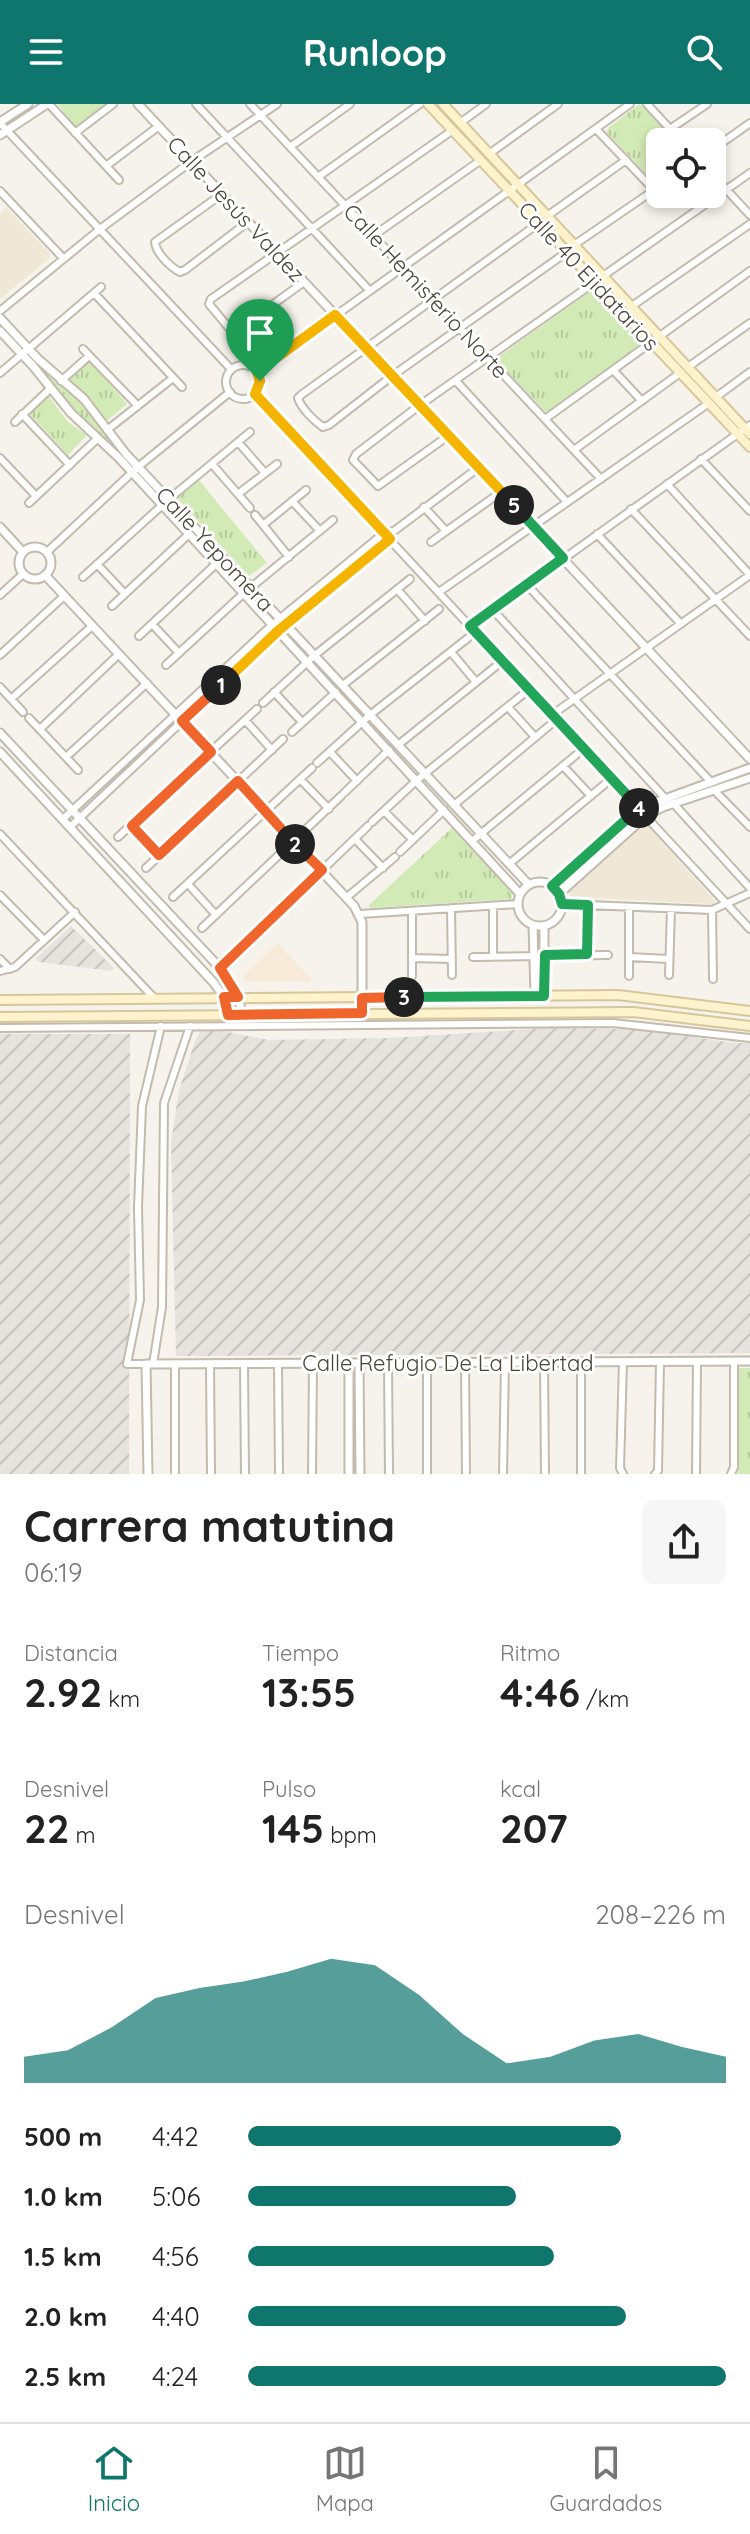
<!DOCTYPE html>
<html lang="es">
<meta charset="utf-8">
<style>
body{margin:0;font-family:Quicksand,sans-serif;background:#f6f6f6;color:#222;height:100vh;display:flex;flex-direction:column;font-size:30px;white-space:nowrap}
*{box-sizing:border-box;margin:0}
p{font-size:26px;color:#767676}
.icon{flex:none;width:44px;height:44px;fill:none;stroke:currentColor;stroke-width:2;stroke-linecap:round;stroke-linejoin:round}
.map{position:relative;height:1370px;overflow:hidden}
.drawer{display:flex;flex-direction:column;background:#fff;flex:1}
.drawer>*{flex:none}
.tools{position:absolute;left:646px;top:24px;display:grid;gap:16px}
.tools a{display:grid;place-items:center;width:80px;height:80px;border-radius:12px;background:#fff;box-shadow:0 4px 12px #0003;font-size:40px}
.pin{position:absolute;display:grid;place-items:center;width:68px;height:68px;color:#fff;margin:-82px -34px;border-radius:50% 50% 50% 0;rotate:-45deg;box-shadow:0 0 8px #0007}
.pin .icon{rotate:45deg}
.km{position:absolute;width:40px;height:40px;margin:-20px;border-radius:50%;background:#222;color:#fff;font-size:22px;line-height:40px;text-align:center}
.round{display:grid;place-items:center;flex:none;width:84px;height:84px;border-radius:12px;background:#f6f6f6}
.summary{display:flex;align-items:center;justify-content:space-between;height:136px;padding:0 24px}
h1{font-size:44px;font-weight:800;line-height:60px}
.metrics{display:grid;grid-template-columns:repeat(3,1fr);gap:12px;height:136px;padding:8px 24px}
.metrics div{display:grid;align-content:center}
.metrics b{font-size:40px;font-weight:800}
.metrics small{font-size:22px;font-weight:400}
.metrics p{font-size:22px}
.chart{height:224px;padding:16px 24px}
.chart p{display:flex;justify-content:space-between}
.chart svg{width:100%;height:144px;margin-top:8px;fill:#0f766e;opacity:.7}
ul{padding:0 24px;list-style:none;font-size:26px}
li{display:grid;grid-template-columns:128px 96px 1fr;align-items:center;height:60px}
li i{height:20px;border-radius:10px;background:#0f766e}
header{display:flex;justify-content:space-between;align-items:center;height:104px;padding:0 24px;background:#0f766e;color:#fff;font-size:36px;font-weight:800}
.tabs{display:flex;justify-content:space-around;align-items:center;height:112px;border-top:2px solid #e0e0e0;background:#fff;font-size:22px;color:#767676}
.tabs a{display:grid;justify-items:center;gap:4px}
.tabs .active{color:#0f766e}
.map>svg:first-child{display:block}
.commercial{fill:#f7ead8}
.industrial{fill:url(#industrial-furrows)}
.education{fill:#efe8d6}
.grass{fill:url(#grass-tufts)}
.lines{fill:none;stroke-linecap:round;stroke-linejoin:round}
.minor-casing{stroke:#c2bbae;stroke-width:10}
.tertiary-casing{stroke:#c2bbae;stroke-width:11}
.secondary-casing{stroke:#d6c79b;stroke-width:12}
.minor{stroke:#fff;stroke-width:6}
.tertiary{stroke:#fff;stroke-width:7}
.secondary{stroke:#fff3cd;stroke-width:8}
.split-1-casing{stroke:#fff;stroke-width:16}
.split-2-casing{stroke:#fff;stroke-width:16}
.split-3-casing{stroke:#fff;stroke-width:16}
.split-4-casing{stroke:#fff;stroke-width:16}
.split-5-casing{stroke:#fff;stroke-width:16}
.split-6-casing{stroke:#fff;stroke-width:16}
.split-1{stroke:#f5b400;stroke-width:10}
.split-2{stroke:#f0652b;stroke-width:10}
.split-3{stroke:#f0652b;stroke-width:10}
.split-4{stroke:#22a559;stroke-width:10}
.split-5{stroke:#22a559;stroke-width:10}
.split-6{stroke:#f5b400;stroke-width:10}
.labels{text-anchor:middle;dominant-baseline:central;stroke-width:6;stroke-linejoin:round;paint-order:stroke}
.street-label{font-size:22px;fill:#4b4439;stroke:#fff}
</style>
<header><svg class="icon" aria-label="menu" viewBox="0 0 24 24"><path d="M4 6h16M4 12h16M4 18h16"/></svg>Runloop<svg class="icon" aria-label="search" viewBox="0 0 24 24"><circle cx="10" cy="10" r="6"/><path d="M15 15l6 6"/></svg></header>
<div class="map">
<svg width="750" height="1370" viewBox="0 0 750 1370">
<defs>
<pattern id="industrial-furrows" width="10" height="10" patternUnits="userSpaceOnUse" patternTransform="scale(2)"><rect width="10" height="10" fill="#e6e2dd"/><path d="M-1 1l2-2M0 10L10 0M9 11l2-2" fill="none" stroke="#c7c3be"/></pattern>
<pattern id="grass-tufts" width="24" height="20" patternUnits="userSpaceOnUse" patternTransform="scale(2)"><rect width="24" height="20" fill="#d2eab5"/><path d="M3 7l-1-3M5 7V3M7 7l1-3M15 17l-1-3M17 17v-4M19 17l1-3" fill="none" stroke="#b6ca9c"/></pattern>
</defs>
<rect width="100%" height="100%" fill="#f6f3ec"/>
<path class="commercial" d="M278,839L314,878H247L243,872Z"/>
<path class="industrial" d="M71,822L114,864L112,867L39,858L35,855Z
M549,924L636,925L734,939H750V1249L176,1252L171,1039L179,986L196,934L200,928L217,926L269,936L389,934Z
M0,930H130L129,1370H0Z"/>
<path class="education" d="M6,103L50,150V154L0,195V110Z
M644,718L715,797L713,800L571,793L568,786Z"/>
<path class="grass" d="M58,0H106L78,22H74Z
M638,1H643L678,38H660V77L656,80L607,29L608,24Z
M594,185L643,236L642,241L550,309L545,307L497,257L498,253Z
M88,255L127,300L108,316L104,315L96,302L68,273Z
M40,265L78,295L115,342L72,307Z
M47,290L68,318L87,331L68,351L28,308Z
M198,375L267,459L249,472L176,393Z
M455,721L515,786L511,795L371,804L368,802Z
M738,1264H750V1370H738Z"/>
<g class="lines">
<g class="minor-casing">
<path id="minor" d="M49,0L119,76
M196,0L369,186
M250,0L601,375
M647,0L682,38
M0,19L231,265
M460,19L486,0
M596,25L654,86
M670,25L707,0
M75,29L113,0
M290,43L350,0
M712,46L750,19
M489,50L558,0
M106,62L159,22
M712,70L750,111
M318,73L420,0
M0,87L63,154
M222,90L155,138C156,149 170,163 180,168L185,166L248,118
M547,112L626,56
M539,119L301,291L298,294C301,304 314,317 323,323L329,321L392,272L567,148
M373,132L481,56
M574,141L660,82
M603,172L750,69
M304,178L236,227L229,224L209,200L211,195L453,26
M94,189L182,283
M632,202L750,120
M0,207L100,125L192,57L277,0
M83,245L138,302
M226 278a17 17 0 1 1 34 0a17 17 0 1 1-34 0Z
M688,263L750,219
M614,267L642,297
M257,268L630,0
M0,269L101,183
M61,277L89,252
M456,277L567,398
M255,290L750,825
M716,293L750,268
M22,310L70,361
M545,315L750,167
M15,318L51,284
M107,326L173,274
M448,332L378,382L353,356L356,350L420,301L595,178
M238,338L265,369
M574,346L680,269
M0,354L36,392
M701,355L750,407
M212,360L250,404
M667,380L750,471
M238,390L277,360
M292,397L320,427
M29,399L98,334
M424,403L446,427
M631,405L750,532
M255,411L289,453
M263,421L306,386
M597,430L681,520
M431,438L501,388
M47,448L138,363L230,288
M97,460L125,490
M83,473L169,395L250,328
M527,481L710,677
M397,485L425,517
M439,488L709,299
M0,491L23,470
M112,502L189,430
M493,506L664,693
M152,520L179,549
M470,522L750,321
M139,532L217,459
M451,548L476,578
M0,551L64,492
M166,561L244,489L333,416
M343,581L439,505
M0,583L23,608
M274,588L302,618
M11,595L92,522
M263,599L315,551L410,475
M508,603L535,633
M553,610L750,471
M29,614L78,666
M245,616L272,646
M40,625L119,550
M292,628L336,588
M398,641L495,563
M330,648L357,677
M66,653L147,579
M317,659L370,611L468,534
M563,662L591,692
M300,675L329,705
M714,686L750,723
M344,689L389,646
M673,699L750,784
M454,701L550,621
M384,707L413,736
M63,715L273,520L384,429L394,427L478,364
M372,718L417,676L522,591
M132,722L159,751
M70,723L279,526L390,434
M0,730L155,895
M118,733L257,605
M355,735L383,764
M472,737L576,651
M400,748L444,706
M509,760L605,680
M146,764L283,635
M188,780L216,811
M0,791L44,836
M173,793L312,664
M347,793L395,753
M562,800L712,806L750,789
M493,802V852
M629,803V872
M451,804L452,871
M712,806L713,875
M360,810L518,800
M202,824L341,692
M587,850L588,801
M473,853L608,851
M629,853L669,855
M412,854L452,855
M0,855L10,865
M220,864L368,722
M0,867L15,863L75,808
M669,871L671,805
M412,872V807
M0,924L613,919L750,934
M544,1258L545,1370
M388,1259L389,1370
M427,1259V1370
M465,1259L466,1370
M146,1260H127L140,1196L138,1103L142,1002L161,922
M153,1260L162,1203L164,999L190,922
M175,1260V1370
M210,1260L211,1370
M244,1260L245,1370
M278,1260L279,1370
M312,1370L313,1260
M503,1370L505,1258
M581,1370V1258
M623,1370L620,1364L623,1258
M655,1370L658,1367L660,1258
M696,1370L697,1257
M731,1370L734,1363V1257"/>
</g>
<g class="tertiary-casing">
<path id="tertiary" d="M138,0L750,655
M0,18L28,0
M0,31L47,0
M0,214L38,255L84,295L126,350L529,781
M0,227L33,262L71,309L119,354L520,790
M0,423L22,447
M19 459a16 16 0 1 1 32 0a16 16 0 1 1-32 0Z
M45,471L354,802L362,818V909
M0,629L220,864L238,893L242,910
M0,648L214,879L224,893L228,911
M518 800a22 22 0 1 1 44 0a22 22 0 1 1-44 0Z
M552,782L640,704L750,664
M559,790L647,711L663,703L750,674
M533,821L535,892
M544,822V892
M349,1259V1370
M359,1259L360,1370
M148,1370L146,1260L750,1257"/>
</g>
<g class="secondary-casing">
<path id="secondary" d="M428,0L750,343
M443,0L750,330
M0,896L618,891L750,907
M0,913L633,908L750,922"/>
</g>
<use href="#minor" class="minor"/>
<use href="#tertiary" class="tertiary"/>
<use href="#secondary" class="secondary"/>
</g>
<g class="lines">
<g class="split-1-casing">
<path id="split-1" d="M221,581L279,526L390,435L255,290L260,277"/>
</g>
<g class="split-2-casing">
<path id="split-2" d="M221,581L182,617L211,648L132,722L159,751L238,677L295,740"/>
</g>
<g class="split-3-casing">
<path id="split-3" d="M295,740L322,766L220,864L238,893H224L228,911L362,909V894L404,893"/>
</g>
<g class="split-4-casing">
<path id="split-4" d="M404,893L544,892L545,851L587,850L588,801L562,800L559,790L552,782L639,704"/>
</g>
<g class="split-5-casing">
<path id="split-5" d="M514,401L563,454L470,522L639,704"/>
</g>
<g class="split-6-casing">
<path id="split-6" d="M260,277L257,268L335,211L514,401"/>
</g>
<use href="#split-1" class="split-1"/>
<use href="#split-2" class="split-2"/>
<use href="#split-3" class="split-3"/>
<use href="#split-4" class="split-4"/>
<use href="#split-5" class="split-5"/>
<use href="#split-6" class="split-6"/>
</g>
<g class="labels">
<g class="street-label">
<text transform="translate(236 105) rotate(47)">Calle Jesús Valdez</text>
<text transform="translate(589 172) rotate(47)">Calle 40 Ejidatarios</text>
<text transform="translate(426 187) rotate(47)">Calle Hemisferio Norte</text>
<text transform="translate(215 445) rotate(47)">Calle Yepomera</text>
<text x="448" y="1259">Calle Refugio De La Libertad</text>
</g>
</g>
</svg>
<div class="tools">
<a><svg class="icon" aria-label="locate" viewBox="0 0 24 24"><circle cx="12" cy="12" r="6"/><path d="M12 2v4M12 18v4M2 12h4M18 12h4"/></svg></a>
</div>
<div class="pin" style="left:260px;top:277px;background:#1e9e55"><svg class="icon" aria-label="arrive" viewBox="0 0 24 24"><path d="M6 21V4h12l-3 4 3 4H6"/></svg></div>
<b class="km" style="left:221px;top:581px">1</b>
<b class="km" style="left:295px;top:740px">2</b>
<b class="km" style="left:404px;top:893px">3</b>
<b class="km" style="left:639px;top:704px">4</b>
<b class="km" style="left:514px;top:401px">5</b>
</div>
<section class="drawer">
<div class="summary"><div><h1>Carrera matutina</h1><p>06:19</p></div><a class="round"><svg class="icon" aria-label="share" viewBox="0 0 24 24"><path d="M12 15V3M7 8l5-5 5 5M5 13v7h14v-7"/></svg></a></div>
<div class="metrics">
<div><p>Distancia</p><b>2.92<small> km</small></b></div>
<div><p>Tiempo</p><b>13:55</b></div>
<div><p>Ritmo</p><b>4:46<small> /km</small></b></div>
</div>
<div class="metrics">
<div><p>Desnivel</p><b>22<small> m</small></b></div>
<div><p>Pulso</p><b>145<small> bpm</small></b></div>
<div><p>kcal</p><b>207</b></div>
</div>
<div class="chart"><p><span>Desnivel</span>208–226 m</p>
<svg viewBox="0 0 160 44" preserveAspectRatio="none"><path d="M0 44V36L10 34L20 27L30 18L40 15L50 13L60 10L70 6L80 8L90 17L100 29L110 38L120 36L130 31L140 29L150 33L160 36V44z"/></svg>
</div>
<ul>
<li><b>500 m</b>4:42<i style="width:78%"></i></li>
<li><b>1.0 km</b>5:06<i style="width:56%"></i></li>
<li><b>1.5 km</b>4:56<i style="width:64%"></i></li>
<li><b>2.0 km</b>4:40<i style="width:79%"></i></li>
<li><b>2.5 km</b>4:24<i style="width:100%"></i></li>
</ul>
</section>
<nav class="tabs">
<a class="active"><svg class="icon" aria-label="home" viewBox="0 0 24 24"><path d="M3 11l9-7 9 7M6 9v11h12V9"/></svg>Inicio</a>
<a><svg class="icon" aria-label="map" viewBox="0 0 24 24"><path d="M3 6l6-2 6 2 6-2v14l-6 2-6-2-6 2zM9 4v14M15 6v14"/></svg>Mapa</a>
<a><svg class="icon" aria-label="saved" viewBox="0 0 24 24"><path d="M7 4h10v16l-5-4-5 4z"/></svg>Guardados</a>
</nav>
